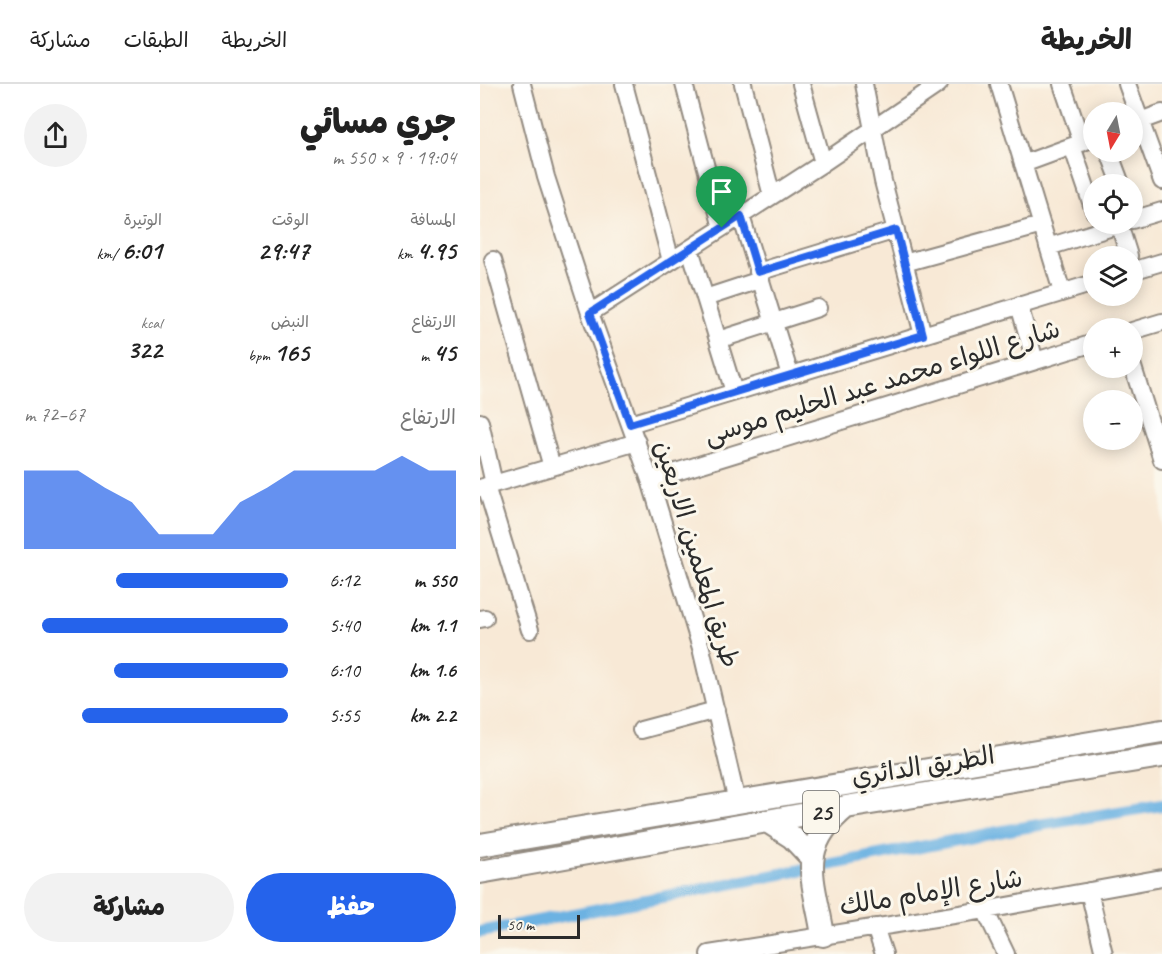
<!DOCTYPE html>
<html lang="ar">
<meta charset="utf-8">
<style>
body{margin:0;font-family:Caveat,"Playpen Sans Arabic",sans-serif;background:#f2f2f2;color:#222;direction:rtl;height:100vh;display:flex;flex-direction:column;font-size:22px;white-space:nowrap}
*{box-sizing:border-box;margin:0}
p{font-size:20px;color:#767676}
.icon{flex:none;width:33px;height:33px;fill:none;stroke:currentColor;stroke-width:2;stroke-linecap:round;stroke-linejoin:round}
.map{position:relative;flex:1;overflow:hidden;direction:ltr}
.details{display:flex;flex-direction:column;background:#fff;width:480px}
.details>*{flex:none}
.needle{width:39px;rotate:190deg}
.fabs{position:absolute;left:603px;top:18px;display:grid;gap:12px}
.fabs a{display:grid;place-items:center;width:60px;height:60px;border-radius:50%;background:#fff;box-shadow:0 3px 15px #0003;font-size:30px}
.scale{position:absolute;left:18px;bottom:15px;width:82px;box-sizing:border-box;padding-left:6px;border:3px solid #2b2b2b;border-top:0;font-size:16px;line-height:21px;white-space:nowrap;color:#2b2b2b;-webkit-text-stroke:4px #fbf7ec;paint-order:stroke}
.pin{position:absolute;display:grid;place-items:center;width:51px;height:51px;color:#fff;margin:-62px -26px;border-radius:50% 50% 50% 0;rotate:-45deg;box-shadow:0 0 6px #0007}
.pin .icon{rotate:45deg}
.round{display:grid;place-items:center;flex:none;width:63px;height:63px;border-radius:32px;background:#f2f2f2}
.summary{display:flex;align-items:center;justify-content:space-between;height:102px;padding:0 24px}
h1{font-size:33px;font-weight:800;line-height:45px}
.figures{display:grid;grid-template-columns:repeat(3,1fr);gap:9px;height:102px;padding:6px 24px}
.figures div{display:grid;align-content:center}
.figures b{font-size:26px;font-weight:800}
.figures small{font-size:16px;font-weight:400}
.figures p{font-size:16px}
.chart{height:168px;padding:12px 24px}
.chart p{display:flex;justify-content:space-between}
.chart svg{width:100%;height:108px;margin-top:6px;fill:#2563eb;opacity:.7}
.action{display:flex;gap:12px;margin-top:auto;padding:12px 24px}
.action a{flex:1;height:69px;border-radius:36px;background:#2563eb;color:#fff;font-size:24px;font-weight:800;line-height:69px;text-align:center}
.action a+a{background:#f2f2f2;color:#222}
ul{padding:0 24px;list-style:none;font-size:20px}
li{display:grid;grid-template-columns:96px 72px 1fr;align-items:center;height:45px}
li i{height:15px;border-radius:8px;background:#2563eb}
header{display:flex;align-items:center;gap:36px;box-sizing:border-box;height:84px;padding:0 30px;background:#fff;border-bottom:2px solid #e0e0e0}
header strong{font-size:28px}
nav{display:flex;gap:33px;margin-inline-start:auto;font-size:21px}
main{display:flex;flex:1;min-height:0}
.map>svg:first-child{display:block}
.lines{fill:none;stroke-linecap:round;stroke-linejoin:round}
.canal{stroke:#6cb2e2;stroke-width:12}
.minor-casing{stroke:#928a80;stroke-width:20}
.highway-casing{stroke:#928a80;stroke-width:26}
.minor{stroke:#fff;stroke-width:16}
.highway{stroke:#fff;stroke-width:22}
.route-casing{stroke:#fff;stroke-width:12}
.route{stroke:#2563eb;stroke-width:8}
.labels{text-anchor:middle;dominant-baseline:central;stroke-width:6;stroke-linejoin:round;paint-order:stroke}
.shield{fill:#fbf7ec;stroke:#696865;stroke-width:1.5}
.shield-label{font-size:24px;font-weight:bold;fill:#2b2b2b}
.street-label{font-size:26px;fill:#2b2b2b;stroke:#fbf7ec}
</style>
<header>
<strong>الخريطة</strong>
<nav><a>الخريطة</a><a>الطبقات</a><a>مشاركة</a></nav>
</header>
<main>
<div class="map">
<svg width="682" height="870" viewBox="0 0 682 870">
<rect width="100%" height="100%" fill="#fbf7ec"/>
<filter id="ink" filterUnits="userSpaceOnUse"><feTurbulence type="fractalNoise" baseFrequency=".0167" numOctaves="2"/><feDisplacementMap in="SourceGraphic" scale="12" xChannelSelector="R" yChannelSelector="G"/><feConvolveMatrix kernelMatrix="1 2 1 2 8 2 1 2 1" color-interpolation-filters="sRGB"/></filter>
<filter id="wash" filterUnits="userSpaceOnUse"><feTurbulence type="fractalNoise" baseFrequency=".008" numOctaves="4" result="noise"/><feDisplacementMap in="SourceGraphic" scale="24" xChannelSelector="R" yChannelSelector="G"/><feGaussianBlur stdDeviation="1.35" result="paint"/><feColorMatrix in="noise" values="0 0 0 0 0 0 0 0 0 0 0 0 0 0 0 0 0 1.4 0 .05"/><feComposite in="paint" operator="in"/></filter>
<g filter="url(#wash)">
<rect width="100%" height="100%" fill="#f8e9d6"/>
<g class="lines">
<path class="canal" d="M0,848L534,745L682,721"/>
</g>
</g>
<g filter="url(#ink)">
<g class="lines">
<g class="minor-casing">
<path id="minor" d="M42,0L66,93L110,229L170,396L221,564L257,718
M144,0L191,177
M204,0L242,144
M263,0L292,112
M321,0L343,79
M384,0L403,97L443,251
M519,0L582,208
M582,0L602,59
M647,0L682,97
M652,40L682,29
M592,62L614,127
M629,68L641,100
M543,80L614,54
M261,132L310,291
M652,136L682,127
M639,140L649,172
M568,163L642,140
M210,165L254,308
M13,176L72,383
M424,179L562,141
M652,187L682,178
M278,188L416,146
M225,214L280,196
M539,221L555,277
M110,229L343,79L459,0
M652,247L682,238
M238,256L338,224
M652,280L682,376
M0,338L14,400
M150,340L614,199
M170,396L614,259
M6,402L50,546
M0,404L157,358
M0,535L5,534
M161,646L236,626
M609,807L624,870
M505,826L526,870
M395,843L404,870
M229,870L505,826L682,794"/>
</g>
<g class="highway-casing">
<path id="highway" d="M287,737L312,753L331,773
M0,761L682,647
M0,788L366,723L682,672
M343,851C334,795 315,764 366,723"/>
</g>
<use href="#minor" class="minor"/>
<use href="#highway" class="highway"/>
</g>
</g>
<g class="lines" filter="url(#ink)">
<g class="route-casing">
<path id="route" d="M261,132L278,188L416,146L443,251L150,340L110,229Z"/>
</g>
<use href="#route" class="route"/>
</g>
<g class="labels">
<rect class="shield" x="323" y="707" width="36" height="42" rx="4.5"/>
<g class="shield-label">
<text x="341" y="728">25</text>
</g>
<g class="street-label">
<text transform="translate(402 298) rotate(-17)">شارع اللواء محمد عبد الحليم موسى</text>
<text transform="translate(217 470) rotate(73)">طريق المعلمين, الاربعين</text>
<text transform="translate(443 682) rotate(-9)">الطريق الدائري</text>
<text transform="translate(451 808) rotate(-9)">شارع الإمام مالك</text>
</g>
</g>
</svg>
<div class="fabs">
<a><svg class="needle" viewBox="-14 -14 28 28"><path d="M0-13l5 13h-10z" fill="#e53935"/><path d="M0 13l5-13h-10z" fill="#767676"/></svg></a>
<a><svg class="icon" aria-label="locate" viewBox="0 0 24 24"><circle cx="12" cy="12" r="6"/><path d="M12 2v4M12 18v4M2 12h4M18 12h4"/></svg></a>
<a><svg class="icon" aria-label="layers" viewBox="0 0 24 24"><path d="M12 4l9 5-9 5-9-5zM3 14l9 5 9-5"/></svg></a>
<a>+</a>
<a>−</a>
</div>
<div class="scale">50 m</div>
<div class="pin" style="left:242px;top:144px;background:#1e9e55"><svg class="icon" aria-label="arrive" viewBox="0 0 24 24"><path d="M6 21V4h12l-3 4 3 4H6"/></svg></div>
</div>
<section class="details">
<div class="summary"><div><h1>جري مسائي</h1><p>19:04 · 9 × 550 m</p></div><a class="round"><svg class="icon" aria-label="share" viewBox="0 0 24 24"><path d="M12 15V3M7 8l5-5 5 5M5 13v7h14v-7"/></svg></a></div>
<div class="figures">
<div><p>المسافة</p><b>4.95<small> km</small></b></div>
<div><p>الوقت</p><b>29:47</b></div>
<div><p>الوتيرة</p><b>6:01<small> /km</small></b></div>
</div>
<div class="figures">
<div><p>الارتفاع</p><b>45<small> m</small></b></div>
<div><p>النبض</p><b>165<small> bpm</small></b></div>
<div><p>kcal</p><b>322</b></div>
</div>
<div class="chart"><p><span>الارتفاع</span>67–72 m</p>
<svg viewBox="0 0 160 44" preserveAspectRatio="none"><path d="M0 44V12L10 12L20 12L30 19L40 25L50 38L60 38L70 38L80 25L90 19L100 12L110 12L120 12L130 12L140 6L150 12L160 12V44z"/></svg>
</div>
<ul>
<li><b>550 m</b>6:12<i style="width:65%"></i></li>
<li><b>1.1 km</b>5:40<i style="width:93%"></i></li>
<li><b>1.6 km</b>6:10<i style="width:66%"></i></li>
<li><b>2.2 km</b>5:55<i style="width:78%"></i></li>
</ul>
<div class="action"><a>حفظ</a><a>مشاركة</a></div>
</section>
</main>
